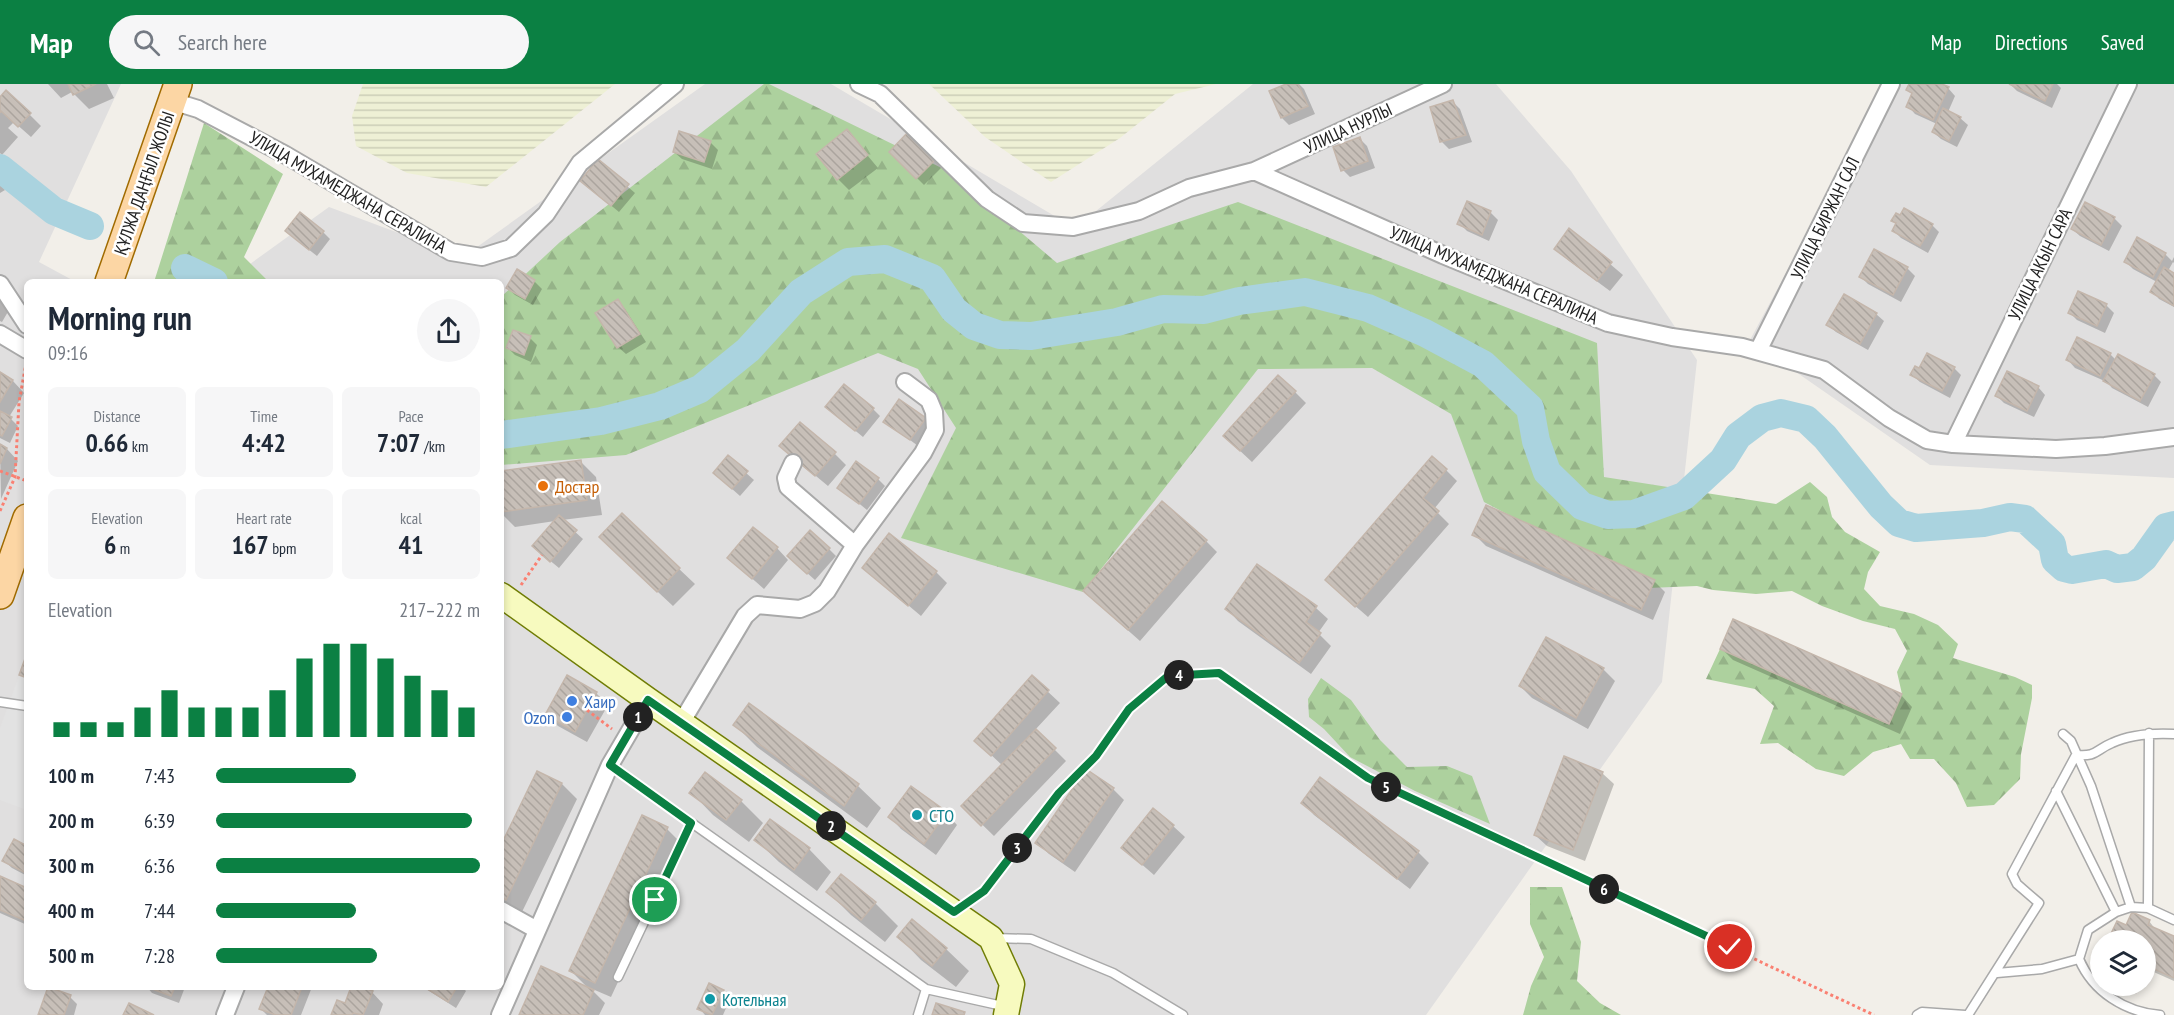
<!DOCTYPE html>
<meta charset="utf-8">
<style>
body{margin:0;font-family:"PT Sans Narrow",sans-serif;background:#f6f6f7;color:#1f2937;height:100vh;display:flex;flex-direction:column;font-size:22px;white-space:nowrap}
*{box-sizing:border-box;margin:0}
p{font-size:20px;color:#747a83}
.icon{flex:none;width:33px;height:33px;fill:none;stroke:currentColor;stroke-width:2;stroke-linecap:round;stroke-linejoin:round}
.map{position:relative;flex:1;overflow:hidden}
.drawer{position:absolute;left:24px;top:195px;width:480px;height:711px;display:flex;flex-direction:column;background:#fff;border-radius:9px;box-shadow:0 3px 9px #0003}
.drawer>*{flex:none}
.controls{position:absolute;left:2090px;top:846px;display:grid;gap:12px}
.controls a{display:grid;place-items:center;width:66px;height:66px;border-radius:50%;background:#fff;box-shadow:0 3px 9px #0003;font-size:30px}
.pin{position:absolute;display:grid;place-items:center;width:51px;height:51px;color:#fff;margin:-26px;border:3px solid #fff;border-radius:50%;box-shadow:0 2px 6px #0007}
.km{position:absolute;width:30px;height:30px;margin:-15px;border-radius:50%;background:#222;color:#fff;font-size:16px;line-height:30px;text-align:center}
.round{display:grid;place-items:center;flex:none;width:63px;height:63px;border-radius:32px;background:#f6f6f7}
.overview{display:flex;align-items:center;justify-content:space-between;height:102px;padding:0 24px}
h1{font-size:33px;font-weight:600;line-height:45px}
.stats{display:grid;grid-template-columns:repeat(3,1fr);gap:9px;height:102px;padding:6px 24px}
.stats div{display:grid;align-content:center;border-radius:9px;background:#f6f6f7;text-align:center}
.stats b{font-size:26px;font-weight:600}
.stats small{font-size:16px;font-weight:400}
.stats p{font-size:16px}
.chart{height:168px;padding:12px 24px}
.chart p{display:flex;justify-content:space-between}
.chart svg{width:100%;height:108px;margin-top:6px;stroke:#0b8043;stroke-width:6}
ul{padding:0 24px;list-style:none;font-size:20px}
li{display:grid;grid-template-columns:96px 72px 1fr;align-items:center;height:45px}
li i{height:15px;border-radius:8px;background:#0b8043}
header{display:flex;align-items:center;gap:36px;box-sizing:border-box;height:84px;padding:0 30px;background:#0b8043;color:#fff}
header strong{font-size:28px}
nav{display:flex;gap:33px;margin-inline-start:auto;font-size:21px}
.search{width:420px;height:54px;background:#f6f6f7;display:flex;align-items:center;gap:15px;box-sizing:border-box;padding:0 21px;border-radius:33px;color:#747a83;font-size:22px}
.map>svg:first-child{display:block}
.residential{fill:#e0dfdf}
.farmland{fill:url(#farmland-rules)}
.forest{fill:url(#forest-firs)}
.parking{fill:#e2e2e2}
.shadow{fill:#0003}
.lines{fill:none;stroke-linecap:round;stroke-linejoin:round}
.river{stroke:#aad3df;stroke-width:28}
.building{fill:url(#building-back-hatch);stroke:#c4b6ab;stroke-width:1.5}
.lane-casing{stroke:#a9a9a9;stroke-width:11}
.street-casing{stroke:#a9a9a9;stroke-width:20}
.secondary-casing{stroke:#707d05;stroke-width:27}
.primary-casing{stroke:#a06b00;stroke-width:30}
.path{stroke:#fa8072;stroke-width:3;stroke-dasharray:3 3;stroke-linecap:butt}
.lane{stroke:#fff;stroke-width:8}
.street{stroke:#fff;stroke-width:16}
.secondary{stroke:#f7fabf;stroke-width:24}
.primary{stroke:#fcd6a4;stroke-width:27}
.route-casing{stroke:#fff;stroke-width:12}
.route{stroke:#0b8043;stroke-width:8}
.food-dot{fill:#e8710a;stroke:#fff;stroke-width:2}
.shop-dot{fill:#3f7fe0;stroke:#fff;stroke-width:2}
.culture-dot{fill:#0f9aa8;stroke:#fff;stroke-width:2}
.labels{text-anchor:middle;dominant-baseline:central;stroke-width:5;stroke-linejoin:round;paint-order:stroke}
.street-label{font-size:18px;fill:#222;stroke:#fff}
.food-label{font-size:18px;fill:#c56008;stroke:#fff;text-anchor:start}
.shop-label{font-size:18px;fill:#366cbe;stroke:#fff;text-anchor:start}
.culture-label{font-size:18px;fill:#0d838f;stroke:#fff;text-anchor:start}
</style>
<header>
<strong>Map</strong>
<div class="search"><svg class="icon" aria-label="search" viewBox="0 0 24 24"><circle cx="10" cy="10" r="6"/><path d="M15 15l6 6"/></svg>Search here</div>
<nav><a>Map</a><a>Directions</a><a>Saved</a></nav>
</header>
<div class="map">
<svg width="2174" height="931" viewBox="0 0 2174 931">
<defs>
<pattern id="farmland-rules" width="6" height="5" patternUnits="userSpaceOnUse" patternTransform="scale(1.5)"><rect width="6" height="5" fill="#eef0d5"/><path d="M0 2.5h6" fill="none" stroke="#ccceb7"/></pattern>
<pattern id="forest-firs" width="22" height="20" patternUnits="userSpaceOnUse" patternTransform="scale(1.5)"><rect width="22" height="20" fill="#add19e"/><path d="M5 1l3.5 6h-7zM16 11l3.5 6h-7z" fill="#95b388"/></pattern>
<pattern id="building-back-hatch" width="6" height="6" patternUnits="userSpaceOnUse" patternTransform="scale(1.5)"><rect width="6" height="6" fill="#c7bfb8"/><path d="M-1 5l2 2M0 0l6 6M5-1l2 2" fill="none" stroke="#aba49e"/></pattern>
</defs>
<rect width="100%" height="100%" fill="#f2efe9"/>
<path class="residential" d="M0,0H121L39,178L76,198H27V903H501V198H225L329,123L463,173L705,0H831L1075,144L1253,0H1496L1571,87L1697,276L1662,598L1426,931H0Z
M1887,0H2174V394L1930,381L1750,256Z"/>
<path class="farmland" d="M363,0H615L486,103L407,89L356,62L352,32Z
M929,0H1216L1175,10L1120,54L1051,98L985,53Z"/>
<path class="forest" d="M764,0H769L950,88L1057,179L1238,118L1597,259L1604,393L1776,420L1810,398L1827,413L1832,433L1845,448L1880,468L1868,488L1864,505L1880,522L1914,530L1938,541L1958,560L1953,574L2015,593L2032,601V614L2021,670L2020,695L1994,721L1967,723L1956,699L1934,675H1910L1901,660L1873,668L1844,692L1816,685L1778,659L1760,660L1774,622L1755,605L1706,595L1720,565L1888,640L1902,610L1897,588L1907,567L1895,545L1863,537L1822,522L1792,507L1756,510L1713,506L1697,502L1648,504L1484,418L1451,330L1372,284L1258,285L1083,508L901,454L956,344L918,285L878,269L626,371L501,381V213L560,158Z
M204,39L283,90L244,173L269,198H154Z
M1321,594L1351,616L1380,656L1407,683L1447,682L1472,692L1490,740L1415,707L1350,673L1324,645L1309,633L1308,615Z
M1530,803H1562L1581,858L1577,897L1600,919L1621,931H1523L1531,902L1544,873L1530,840Z"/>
<path class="parking" d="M27,570V726L0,716V644Z"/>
<path class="shadow" d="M48,0H107L114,14L89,25L72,8L61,14Z
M1290,0H1299L1304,5L1315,30L1289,41L1282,34Z
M1910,0H1938L1948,4L1955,12L1948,28L1960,34L1968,41L1957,63L1941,55L1933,48L1937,40L1915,30L1908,22L1913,11L1907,6Z
M2010,0H2057L2061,4L2052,24L2017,7Z
M0,15L29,30L41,42L31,53L14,38L8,44L18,53L2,71L0,69Z
M1453,18L1460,25L1472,58L1449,65L1442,58L1431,24Z
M847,47L878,84L849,106L838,95Z
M908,50L942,83L924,101L891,68Z
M1360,55L1367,62L1375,84L1350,93L1343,86Z
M710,58L718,66L712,85L682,75L674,68Z
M598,77L635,109L619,128L590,104Z
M0,100L5,106L0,109Z
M1490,128L1498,136L1489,157L1467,147L1459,139Z
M2114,134L2122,142L2109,167L2080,152L2072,145Z
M1893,137L1932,141L1939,148L1928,169L1901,154L1894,147L1897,141Z
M1570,146L1623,191L1610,207L1568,176L1556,165Z
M323,148L330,155L317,172L294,154Z
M2165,170L2172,177L2174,173V179L2173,178L2168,187L2174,191V223L2159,215L2152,207L2157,198L2133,185L2125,177Z
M1907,184L1915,192L1901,218L1868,200L1861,193Z
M518,188L534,197L542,205L533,221L515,211L508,204Z
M0,217L9,226L2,238L0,237Z
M618,217L625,225L646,258L626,270L618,263Z
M2106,221L2114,229L2105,249L2077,236L2070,229Z
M1876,230L1884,237L1868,266L1836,248L1828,241Z
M530,254L537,261L531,278L515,271L508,264Z
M2078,255L2110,270L2116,276L2154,291L2161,298L2148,323L2112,304L2107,298L2075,284L2068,276Z
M1954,284L1961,291L1950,314L1920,298L1912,291L1920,286Z
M0,290L13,297L24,309L9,333L18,342L10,359L0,354Z
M2038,303L2045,311L2034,333L2004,319L1997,312Z
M1295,308L1306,319L1252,378L1237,364Z
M873,325L880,332L863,353L835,330Z
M925,335L932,342L918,362L885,337Z
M0,362L7,365L18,377L1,415Z
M835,370L846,381L828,402L793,373Z
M728,373L754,396L740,412L722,396Z
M581,378L596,393L602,431L562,436L583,455L559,484L542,470L555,437L515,443L501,429V389Z
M1446,386L1457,397L1434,425L1449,440L1368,533L1338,507Z
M878,395L885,402L867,426L839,403Z
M622,431L695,500L673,522L616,469Z
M1474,450L1654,497L1665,508L1653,536L1486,462Z
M1206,457L1217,468L1140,557L1097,519Z
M777,464L788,476L764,505L729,474Z
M829,465L836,472L815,496L797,480Z
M1257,482L1316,524L1328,535L1318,549L1331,562L1311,590L1238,537L1227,525Z
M864,484L936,488L947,499L921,532Z
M1722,565L1901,611L1912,623L1900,650L1733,576Z
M1603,585L1615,597L1588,645L1532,614L1520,602Z
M1032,593L1060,619L1035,646L1066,677L994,752L963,722L1003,682L988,668Z
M596,609L608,621L587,658L558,642L547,631Z
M749,621L858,702L881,724L867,744L757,663L735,641Z
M1602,689L1614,700L1585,777L1547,762L1535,751Z
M562,700L577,715L521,830L501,820V765Z
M1113,705L1124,716L1075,788L1049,770L1037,759Z
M691,708L741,717L763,739L749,758L713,731Z
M1303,719L1418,768L1429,779L1410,805L1314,731Z
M946,729L957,741L936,771L901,745L890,733Z
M1173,742L1185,753L1154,791L1123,764Z
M667,745L682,760L611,913L590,904L605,919L599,931H521L590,906L571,887Z
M756,756L809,765L831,788L817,807L779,778Z
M14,757L27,764V792L12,784L4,777Z
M841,792L875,819L898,842L885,858L851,831L828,808Z
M0,796L27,805V841L0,829Z
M2149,837L2156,846L2174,854V897L2147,885L2145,889V856H2110L2118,839L2127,843Z
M899,853L946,865L969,887L956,903L921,876Z
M2117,902H2140L2136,910Z
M147,903H185L179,919L152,909Z
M269,903H312L301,931H267L261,925Z
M352,903H358L372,908L383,920L379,931H332L345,921Z
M423,903H462L466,907L456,924Z
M723,907L730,915L723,931H705L699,924Z
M70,913L77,920L74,931H39Z"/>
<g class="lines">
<path class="river" d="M0,84L54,127L90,142
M185,184L214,198
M501,351L601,337L660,322L700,305L748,266L801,208L848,178L885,175L932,194L954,226L974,242L1000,251L1031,252L1117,238L1163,225L1204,226L1239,217L1305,208L1368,224L1425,249L1483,280L1530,324L1536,357L1547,388L1582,422L1608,431L1634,430L1684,412L1723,376L1738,352L1762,334L1781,329L1806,335L1825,353L1881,422L1899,439L1916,444L1983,439L2010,433L2025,435L2052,460L2055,476L2064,484L2072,486L2106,480L2117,485L2133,483L2144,474L2166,443L2174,441"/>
</g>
<path class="building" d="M68,0H96L73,11Z
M1286,0H1298L1308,22L1281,34L1269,7Z
M1909,0H1942L1949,3L1933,36L1906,23L1912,9L1906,6Z
M2009,0H2053L2045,17Z
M6,6L31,29L18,43L1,27L0,29V13Z
M1453,16L1466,51L1440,58L1430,23Z
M1943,24L1961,33L1949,57L1932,48Z
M847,45L868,71L837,96L816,70Z
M679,47L711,57L704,78L673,68Z
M908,48L936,75L916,95L889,68Z
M1360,53L1368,77L1341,87L1333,63Z
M598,75L629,100L611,122L580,97Z
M1467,117L1491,127L1482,151L1457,140Z
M2085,118L2115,133L2101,161L2071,145Z
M1904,124L1933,140L1920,162L1892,147L1896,139L1891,137L1896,129L1900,131Z
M300,128L324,147L309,166L285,147Z
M1569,144L1612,178L1597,197L1554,165Z
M2137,153L2166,169L2153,193L2124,178Z
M1874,165L1908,183L1893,211L1859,193Z
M2164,183L2174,189V222L2150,208Z
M517,185L535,196L525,215L506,204Z
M2078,207L2107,220L2097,242L2068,229Z
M1844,210L1877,229L1860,260L1826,241Z
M618,215L640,250L617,264L595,229Z
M513,246L531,252L524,271L506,264Z
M2077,253L2111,269L2100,292L2066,276Z
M1927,269L1955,283L1942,307L1910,291L1915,282L1919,284Z
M2118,270L2155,290L2140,317L2103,297Z
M2007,287L2039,302L2027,327L1995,312Z
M0,288L13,296L0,318Z
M1278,291L1296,307L1240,367L1223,352Z
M844,300L874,324L855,347L825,323Z
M899,315L926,334L910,356L883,338Z
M0,327L12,333L2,352L0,351Z
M800,338L836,368L815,392L779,362Z
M0,360L7,364L0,380Z
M728,371L748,387L732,405L713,389Z
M1432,372L1447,385L1423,414L1439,427L1355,523L1325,496Z
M581,376L587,416L501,428V387Z
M856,377L879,394L859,420L837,404Z
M1162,417L1207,456L1128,546L1083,507Z
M1486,421L1655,496L1641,526L1472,451Z
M622,429L680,484L657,508L599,453Z
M559,431L577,446L550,478L532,462Z
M753,443L778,463L752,495L727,474Z
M810,446L830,464L807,490L787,472Z
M889,449L937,487L908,522L862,484Z
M1257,480L1317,522L1306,538L1321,549L1299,579L1225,525Z
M1733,535L1902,610L1889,640L1720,565Z
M1546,553L1604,584L1576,634L1519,602Z
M27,569V594L19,591Z
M567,591L597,608L575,648L545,631Z
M1032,591L1049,606L991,672L974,657Z
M749,619L859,700L844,722L733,641Z
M1036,645L1056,664L981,742L961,722Z
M1564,672L1603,688L1573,766L1534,751Z
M1086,685L1114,704L1063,778L1035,759Z
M537,687L562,699L506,816L501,813V761Z
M705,688L742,716L726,736L689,709Z
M1320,693L1419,767L1397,795L1301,719Z
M911,702L947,728L924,760L888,733Z
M1153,724L1174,741L1142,781L1121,764Z
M642,731L668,743L595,899L569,887Z
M770,735L810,764L794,786L754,756Z
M14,755L27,762L26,789L2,777Z
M841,790L876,818L861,836L826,808Z
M0,792L27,804V829L24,836L0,826Z
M2132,828L2150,836L2148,841L2174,852V894L2145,881V856H2108L2117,837L2126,841Z
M912,835L947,864L932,882L897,853Z
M541,882L594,906L583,931H519Z
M709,899L724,906L712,931L697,925Z
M48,903L71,911L64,931H38Z
M147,903H175L171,912Z
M268,903H302L291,931H276L259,925Z
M351,903H362L373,907L363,931L353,929L352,931H331L337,916L345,919Z
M424,903H457L448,918Z
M129,919L154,931H123Z
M936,919L965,928L964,931H932Z"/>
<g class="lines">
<g class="lane-casing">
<path id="lane" d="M0,618L27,622
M2063,650L2071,657L2091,702L2131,823L2116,828L2088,846L2079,875C2093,908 2125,928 2160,931
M610,681L926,905L1007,923
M2056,707L2116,828
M2131,823L2148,824L2174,836
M2148,824L2149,649
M994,854L1031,855L1113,889L1183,931
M1997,889L2042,885L2079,875
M618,893L691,739
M918,931L926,905
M1917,931L1922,928L1965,931
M1968,931L2039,819L2017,800L2012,790L2076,671C2097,673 2095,666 2112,659C2131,650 2153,649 2174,650"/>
</g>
<g class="street-casing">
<path id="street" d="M859,0L880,10L987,115L1023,139L1073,143L1139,127L1189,104L1254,87L1443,171L1608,239L1672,253L1742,263L1824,286L1889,334L1927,356L1953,360L2056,365L2105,362L2174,353
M172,17L198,25L284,70L451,168L482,173L511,164L546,130L580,79L675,0
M1254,87L1443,0
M0,200L27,241
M0,250L27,266
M1758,267L1891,0
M1953,360L2128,0
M793,379L786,394L788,403L855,461
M681,639L745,532L757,521L800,525L815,519L827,507L855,461L923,369L935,346L934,328L929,316L905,298
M501,826L537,846
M225,931L236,903
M500,931L610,681L648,616"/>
</g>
<g class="secondary-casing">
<path id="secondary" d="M501,511L648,616L991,854L1012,900L1006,931"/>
</g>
<g class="primary-casing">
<path id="primary" d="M109,198L178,0
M0,511L27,434"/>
</g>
<path class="path" d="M0,387L27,397
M0,427L15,393L19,318L26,280
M521,501L542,471
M587,626L612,645
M971,816L984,807L1059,709L1096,672L1129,625L1168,592L1219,589L1368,694L1874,931"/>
<use href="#lane" class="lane"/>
<use href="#street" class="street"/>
<use href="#secondary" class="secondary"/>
<use href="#primary" class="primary"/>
</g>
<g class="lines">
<g class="route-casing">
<path id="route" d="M655,816L691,739L610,681L648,616L954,828L984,807L1059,709L1096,672L1129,625L1168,592L1219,589L1368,694L1730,863"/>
</g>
<use href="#route" class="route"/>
</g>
<circle class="food-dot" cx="543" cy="402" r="6"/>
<g class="shop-dot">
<circle cx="572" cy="617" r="6"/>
<circle cx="567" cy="633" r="6"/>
</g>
<g class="culture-dot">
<circle cx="917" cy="731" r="6"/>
<circle cx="710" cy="915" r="6"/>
</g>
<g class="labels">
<g class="street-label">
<text transform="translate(1348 44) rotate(-25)">УЛИЦА НУРЛЫ</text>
<text transform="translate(144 99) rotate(-71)">ҚҰЛЖА ДАҢҒЫЛ ЖОЛЫ</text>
<text transform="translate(348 108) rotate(30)">УЛИЦА МУХАМЕДЖАНА СЕРАЛИНА</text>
<text transform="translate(1825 134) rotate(-64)">УЛИЦА БИРЖАН САЛ</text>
<text transform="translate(2040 180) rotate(-64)">УЛИЦА АКЫН САРА</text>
<text transform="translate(1494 191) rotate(23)">УЛИЦА МУХАМЕДЖАНА СЕРАЛИНА</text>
</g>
<g class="food-label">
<text x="555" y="402">Достар</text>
</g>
<g class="shop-label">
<text x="584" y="617">Хаир</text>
<text x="555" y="633" text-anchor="end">Ozon</text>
</g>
<g class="culture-label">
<text x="929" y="731">СТО</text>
<text x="722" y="915">Котельная</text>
</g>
</g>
</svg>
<div class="controls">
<a><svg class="icon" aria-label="layers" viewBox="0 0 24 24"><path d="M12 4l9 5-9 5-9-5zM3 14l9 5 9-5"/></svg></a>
</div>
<div class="pin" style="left:655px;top:816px;background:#1e9e55"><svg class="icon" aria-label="arrive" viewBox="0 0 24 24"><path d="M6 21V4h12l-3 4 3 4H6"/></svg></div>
<div class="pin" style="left:1730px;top:863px;background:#d93025"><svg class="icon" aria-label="check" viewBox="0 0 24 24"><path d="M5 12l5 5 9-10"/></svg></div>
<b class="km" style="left:638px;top:633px">1</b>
<b class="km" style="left:831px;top:742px">2</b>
<b class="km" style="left:1017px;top:764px">3</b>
<b class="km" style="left:1179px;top:591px">4</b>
<b class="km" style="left:1386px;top:703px">5</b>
<b class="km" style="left:1604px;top:805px">6</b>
<section class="drawer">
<div class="overview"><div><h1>Morning run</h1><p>09:16</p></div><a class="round"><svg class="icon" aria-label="share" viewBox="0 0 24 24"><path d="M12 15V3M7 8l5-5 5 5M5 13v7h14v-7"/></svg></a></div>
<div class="stats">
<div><p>Distance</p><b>0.66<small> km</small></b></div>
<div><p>Time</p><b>4:42</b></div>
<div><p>Pace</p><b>7:07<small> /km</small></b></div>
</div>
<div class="stats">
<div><p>Elevation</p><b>6<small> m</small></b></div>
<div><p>Heart rate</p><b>167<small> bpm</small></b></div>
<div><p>kcal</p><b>41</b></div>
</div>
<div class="chart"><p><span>Elevation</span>217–222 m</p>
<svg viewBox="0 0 160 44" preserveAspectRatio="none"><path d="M5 44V38M15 44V38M25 44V38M35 44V32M45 44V25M55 44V32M65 44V32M75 44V32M85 44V25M95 44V12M105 44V6M115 44V6M125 44V12M135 44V19M145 44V25M155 44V32"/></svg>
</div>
<ul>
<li><b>100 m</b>7:43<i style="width:53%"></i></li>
<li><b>200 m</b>6:39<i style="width:97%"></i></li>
<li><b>300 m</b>6:36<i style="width:100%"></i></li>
<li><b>400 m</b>7:44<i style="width:53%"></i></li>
<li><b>500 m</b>7:28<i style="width:61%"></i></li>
</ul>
</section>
</div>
